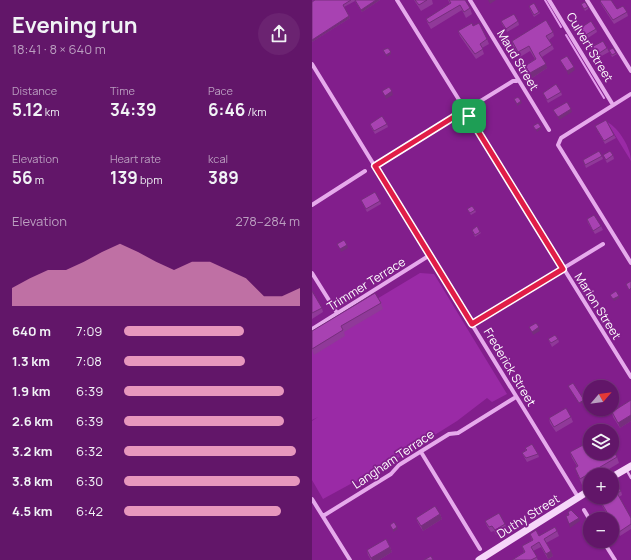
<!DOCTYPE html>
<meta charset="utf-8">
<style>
body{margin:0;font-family:Manrope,sans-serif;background:#6b2371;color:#f1f3f6;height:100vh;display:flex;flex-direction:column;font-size:15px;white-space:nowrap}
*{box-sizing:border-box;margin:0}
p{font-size:13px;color:#bb9fc0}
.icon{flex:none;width:22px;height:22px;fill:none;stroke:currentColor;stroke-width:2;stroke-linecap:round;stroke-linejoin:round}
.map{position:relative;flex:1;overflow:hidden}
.side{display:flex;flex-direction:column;background:#621669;width:312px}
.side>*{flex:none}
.needle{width:26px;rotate:62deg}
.buttons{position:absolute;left:271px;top:380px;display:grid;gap:8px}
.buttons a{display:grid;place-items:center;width:36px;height:36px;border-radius:50%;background:#621669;box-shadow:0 1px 3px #0004,0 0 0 1px #76357d;font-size:20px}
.pin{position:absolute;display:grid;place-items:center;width:34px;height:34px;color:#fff;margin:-17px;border-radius:8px;box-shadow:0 2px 6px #0006}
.round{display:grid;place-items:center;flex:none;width:42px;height:42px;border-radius:21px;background:#6b2371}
.summary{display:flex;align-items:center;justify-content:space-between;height:68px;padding:0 12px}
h1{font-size:22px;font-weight:700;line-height:30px}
.stats{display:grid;grid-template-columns:repeat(3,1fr);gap:6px;height:68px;padding:4px 12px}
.stats div{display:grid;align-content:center}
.stats b{font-size:17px;font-weight:700}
.stats small{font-size:11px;font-weight:400}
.stats p{font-size:11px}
.chart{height:112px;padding:8px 12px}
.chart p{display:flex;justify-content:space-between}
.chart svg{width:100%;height:72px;margin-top:4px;fill:#e797bd;opacity:.7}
ul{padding:0 12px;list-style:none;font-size:13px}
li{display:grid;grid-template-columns:64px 48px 1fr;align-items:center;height:30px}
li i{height:10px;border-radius:5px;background:#e797bd}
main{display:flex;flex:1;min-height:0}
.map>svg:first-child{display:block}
.green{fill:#9a2aa6}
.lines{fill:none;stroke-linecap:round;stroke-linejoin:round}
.stream{stroke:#e59dee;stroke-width:2}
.lane{stroke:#e6aaec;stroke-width:2.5}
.street{stroke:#e6aaec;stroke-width:4}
.secondary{stroke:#f6d6f9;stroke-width:7}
.wall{fill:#903999}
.shaded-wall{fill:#762e7d}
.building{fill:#a842b2;stroke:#762e7d}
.route-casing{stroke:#fff;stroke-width:8}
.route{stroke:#e11d48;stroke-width:5}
.labels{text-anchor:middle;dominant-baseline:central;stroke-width:3.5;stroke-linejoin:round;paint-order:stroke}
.street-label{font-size:12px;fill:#fff;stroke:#821e8c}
</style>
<main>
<section class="side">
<div class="summary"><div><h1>Evening run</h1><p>18:41 · 8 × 640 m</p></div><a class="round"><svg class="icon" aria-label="share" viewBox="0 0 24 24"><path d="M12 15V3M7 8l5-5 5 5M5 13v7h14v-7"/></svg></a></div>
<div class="stats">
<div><p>Distance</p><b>5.12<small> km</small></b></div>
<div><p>Time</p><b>34:39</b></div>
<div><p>Pace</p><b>6:46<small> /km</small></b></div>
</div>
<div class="stats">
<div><p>Elevation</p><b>56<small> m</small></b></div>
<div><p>Heart rate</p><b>139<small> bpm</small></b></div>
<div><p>kcal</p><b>389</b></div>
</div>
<div class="chart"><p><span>Elevation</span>278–284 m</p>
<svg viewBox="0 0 160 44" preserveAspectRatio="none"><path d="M0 44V33L10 27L20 22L30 22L40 17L50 11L60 6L70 11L80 17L90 22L100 17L110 17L120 22L130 27L140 38L150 38L160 33V44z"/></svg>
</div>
<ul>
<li><b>640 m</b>7:09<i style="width:68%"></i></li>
<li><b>1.3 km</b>7:08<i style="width:69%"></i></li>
<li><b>1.9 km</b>6:39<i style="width:91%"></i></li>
<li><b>2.6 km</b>6:39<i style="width:91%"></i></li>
<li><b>3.2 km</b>6:32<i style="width:98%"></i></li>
<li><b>3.8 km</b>6:30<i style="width:100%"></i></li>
<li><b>4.5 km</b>6:42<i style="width:89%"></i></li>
</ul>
</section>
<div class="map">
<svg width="319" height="560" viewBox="0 0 319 560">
<rect width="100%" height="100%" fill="#821e8c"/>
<path class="green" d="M295,122C307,128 319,148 319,161Z
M108,273L122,274L195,394L180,402L175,398L145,421L46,483L44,481L11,499L0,480V421L6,417L0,420V338Z"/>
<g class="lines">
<path class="stream" d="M233,0L249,27
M254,35L292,98"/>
<path class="lane" d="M314,469L319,478"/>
<path class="street" d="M85,0L319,377
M158,0L237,130
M237,0L301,105
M275,0L319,71
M0,64L266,497
M319,94L249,138L246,145L319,263
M63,166L201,81H205
M0,205L53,171
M0,273L25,313
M160,324L291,244
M0,329L118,255
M109,452L168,549
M0,499L38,560
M272,510L278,520
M11,516L79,474L87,465L137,434L146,433L204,397
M291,541L303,560"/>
<path class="secondary" d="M300,477L319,466
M167,560L278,490"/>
</g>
<path class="wall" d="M3,0H68L50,12L43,1L32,7L38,18L0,42V2Z
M102,0H120L121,4L109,11Z
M136,0H153L158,8L160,14L154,18L150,10L119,29L116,24L114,19L138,4Z
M288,1L305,9L315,12L316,16L302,24L289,4Z
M269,4L276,7V9L273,11Z
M217,7L227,12L228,13L222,17Z
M189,21H206L207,25L195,32L190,24Z
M161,26L175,39L177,44L170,48L172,54L164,59L148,36L146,31Z
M267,29H284L285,32L273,40L268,32Z
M241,32L242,36L237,40L240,45L242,49L230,57L235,68L220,78L215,70L213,66L223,59L218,51L208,57L201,46L200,41Z
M278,48H295L297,52L284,59L280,52Z
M297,50L304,53L305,54L300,57Z
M249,92L250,95L236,103L231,93Z
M58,124H75L76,127L63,134L59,127Z
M283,126L302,135L304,138L293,144Z
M291,155H301L302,159L295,163Z
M290,156L291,159L274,168L271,160Z
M49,200L68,201L69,204L55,212Z
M155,209L163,210L164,212L159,215Z
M275,219L289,226L291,230L283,234L276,223Z
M160,230L168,232L169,233L163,237Z
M0,291L10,308L11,312L0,319Z
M69,303L71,309L32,332L33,336L2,355L0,350V331Z
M236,339H246L247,342L240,347Z
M319,400V421L308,428L301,417L300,412Z
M259,417L261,422L244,432L238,423L237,418Z
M213,448L226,454L227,457L215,462L210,453L214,450Z
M258,452L278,453L305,457L307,463L287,475H278V480L270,485L263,468L265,466L260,458Z
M300,483L309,491L310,495L307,497L319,518V529L308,536L300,522V519H298L285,497H300Z
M128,514L130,519L111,531L106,523L104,518Z
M173,521L193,524L195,529L184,535L182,531L179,532L175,526Z
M245,531L247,536L234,543L241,556L236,559L229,547L221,551L226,560H200L212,552L210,546L220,540L218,534L227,536Z
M78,547L80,552L67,560H59L56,555L55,550Z"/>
<path class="shaded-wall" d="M64,0H68L50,12L49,10Z
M176,0H184L178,4Z
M37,16L38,18L0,42V40Z
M79,52V54L75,57L74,55Z
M234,64L235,68L220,78L218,73Z
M262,67L263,70L256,75L255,71Z
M80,91L81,95L74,99L73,96Z
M209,101L210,103L205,106V104Z
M259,109L260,112L247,120L246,117Z
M229,127V129L225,132L224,130Z
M35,245L36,248L29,252L28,249Z
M307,296L308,298L302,301L301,299Z
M227,327L228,331L221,335L220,332Z
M272,400V401L268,404L267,403Z
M319,415V421L308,428L306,423Z
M128,514L130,519L111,531L109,526Z
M267,518L268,521L258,528L257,524Z
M85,527L86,529L81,532V530Z
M78,547L80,552L67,560H60L59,558Z
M239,551L241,556L236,559L234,554Z"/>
<path class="building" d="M3,0H39L31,5L37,16L0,40V2Z
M43,0H64L49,10Z
M103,0H115L107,5Z
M137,0H153L158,8L152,12L148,5L117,23L114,19L139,3Z
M289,0H299L305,9L311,6L315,12L301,20L288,1Z
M273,2L276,7L272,9L269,4Z
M222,3L227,12L222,15L217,6Z
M202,14L206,21L194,29L189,21Z
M234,20L241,32L234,36L240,45L227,53L234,64L218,73L213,66L224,59L217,46L206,52L200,41Z
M279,21L284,29L272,36L267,29Z
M160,23L161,26L167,23L175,39L168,44L171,49L163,54L146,31Z
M291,41L295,48L283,56L278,48Z
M76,48L79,52L74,55L71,50Z
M301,48L304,53L300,55L297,50Z
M255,56L262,67L255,71L248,60Z
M244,84L249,92L235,100L231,93Z
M77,87L80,91L73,96L70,91Z
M206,97L209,101L205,104L202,99Z
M255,102L259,109L246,117L241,110Z
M70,116L75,124L62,131L58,124Z
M294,120L302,135L292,141L283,126Z
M226,123L229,127L224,130L221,126Z
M287,151L290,156L273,165L271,160Z
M298,151L301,155L294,160L291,155Z
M63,192L68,201L54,209L49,200Z
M160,206L163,210L158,213L155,209Z
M282,215L289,226L281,231L275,219Z
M165,226L168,232L163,235L160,230Z
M32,240L35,245L28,249L25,244Z
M319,281V288L317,290L314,284Z
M0,291L10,308L0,313Z
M304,291L307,296L301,299L298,295Z
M63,293L69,303L29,326L31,330L0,349V331Z
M224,323L227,327L220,332L217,327Z
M243,335L246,339L239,343L236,339Z
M261,383L272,400L267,403L256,386Z
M319,400V415L306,423L300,412Z
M254,408L259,417L242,427L237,418Z
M220,444L226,454L214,458L210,453L215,450L213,448Z
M273,444L274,446L277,444L278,445V453H300V448L305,457L268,479L263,468L266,466L258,452Z
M303,481L309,491L305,493L319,518V524L307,532L300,520V519H299L286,497H300V483Z
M123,506L128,514L109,526L104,518Z
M259,510L267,518L257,524L254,516L257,515L256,512Z
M187,513L193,524L183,530L180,526L177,527L173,521Z
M82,522L85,527L81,530L78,525Z
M243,527L245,531L232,539L239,551L234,554L227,542L219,547L225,557L219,560H200L213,552L210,546L221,540L218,534L224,530L227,536Z
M74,539L78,547L59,558L55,550Z
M119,556L121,560H112Z"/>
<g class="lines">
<g class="route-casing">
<path id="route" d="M153,110L251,269L160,324L63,166Z"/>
</g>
<use href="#route" class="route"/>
</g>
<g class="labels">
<g class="street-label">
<text transform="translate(278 47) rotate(59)">Culvert Street</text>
<text transform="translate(206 60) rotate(59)">Maud Street</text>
<text transform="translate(54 284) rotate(-32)">Trimmer Terrace</text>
<text transform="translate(286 306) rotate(58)">Marion Street</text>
<text transform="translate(198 367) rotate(59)">Frederick Street</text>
<text transform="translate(81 459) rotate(-34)">Langham Terrace</text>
<text transform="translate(216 516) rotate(-32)">Duthy Street</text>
</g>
</g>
</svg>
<div class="buttons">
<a><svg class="needle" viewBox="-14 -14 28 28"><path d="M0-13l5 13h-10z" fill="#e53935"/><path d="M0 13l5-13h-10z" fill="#bb9fc0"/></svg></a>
<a><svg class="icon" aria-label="layers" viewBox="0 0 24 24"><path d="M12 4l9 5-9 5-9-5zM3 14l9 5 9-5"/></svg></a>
<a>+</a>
<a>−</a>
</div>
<div class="pin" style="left:157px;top:116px;background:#1e9e55"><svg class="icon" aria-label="arrive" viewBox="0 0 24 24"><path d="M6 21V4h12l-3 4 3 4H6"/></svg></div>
</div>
</main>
